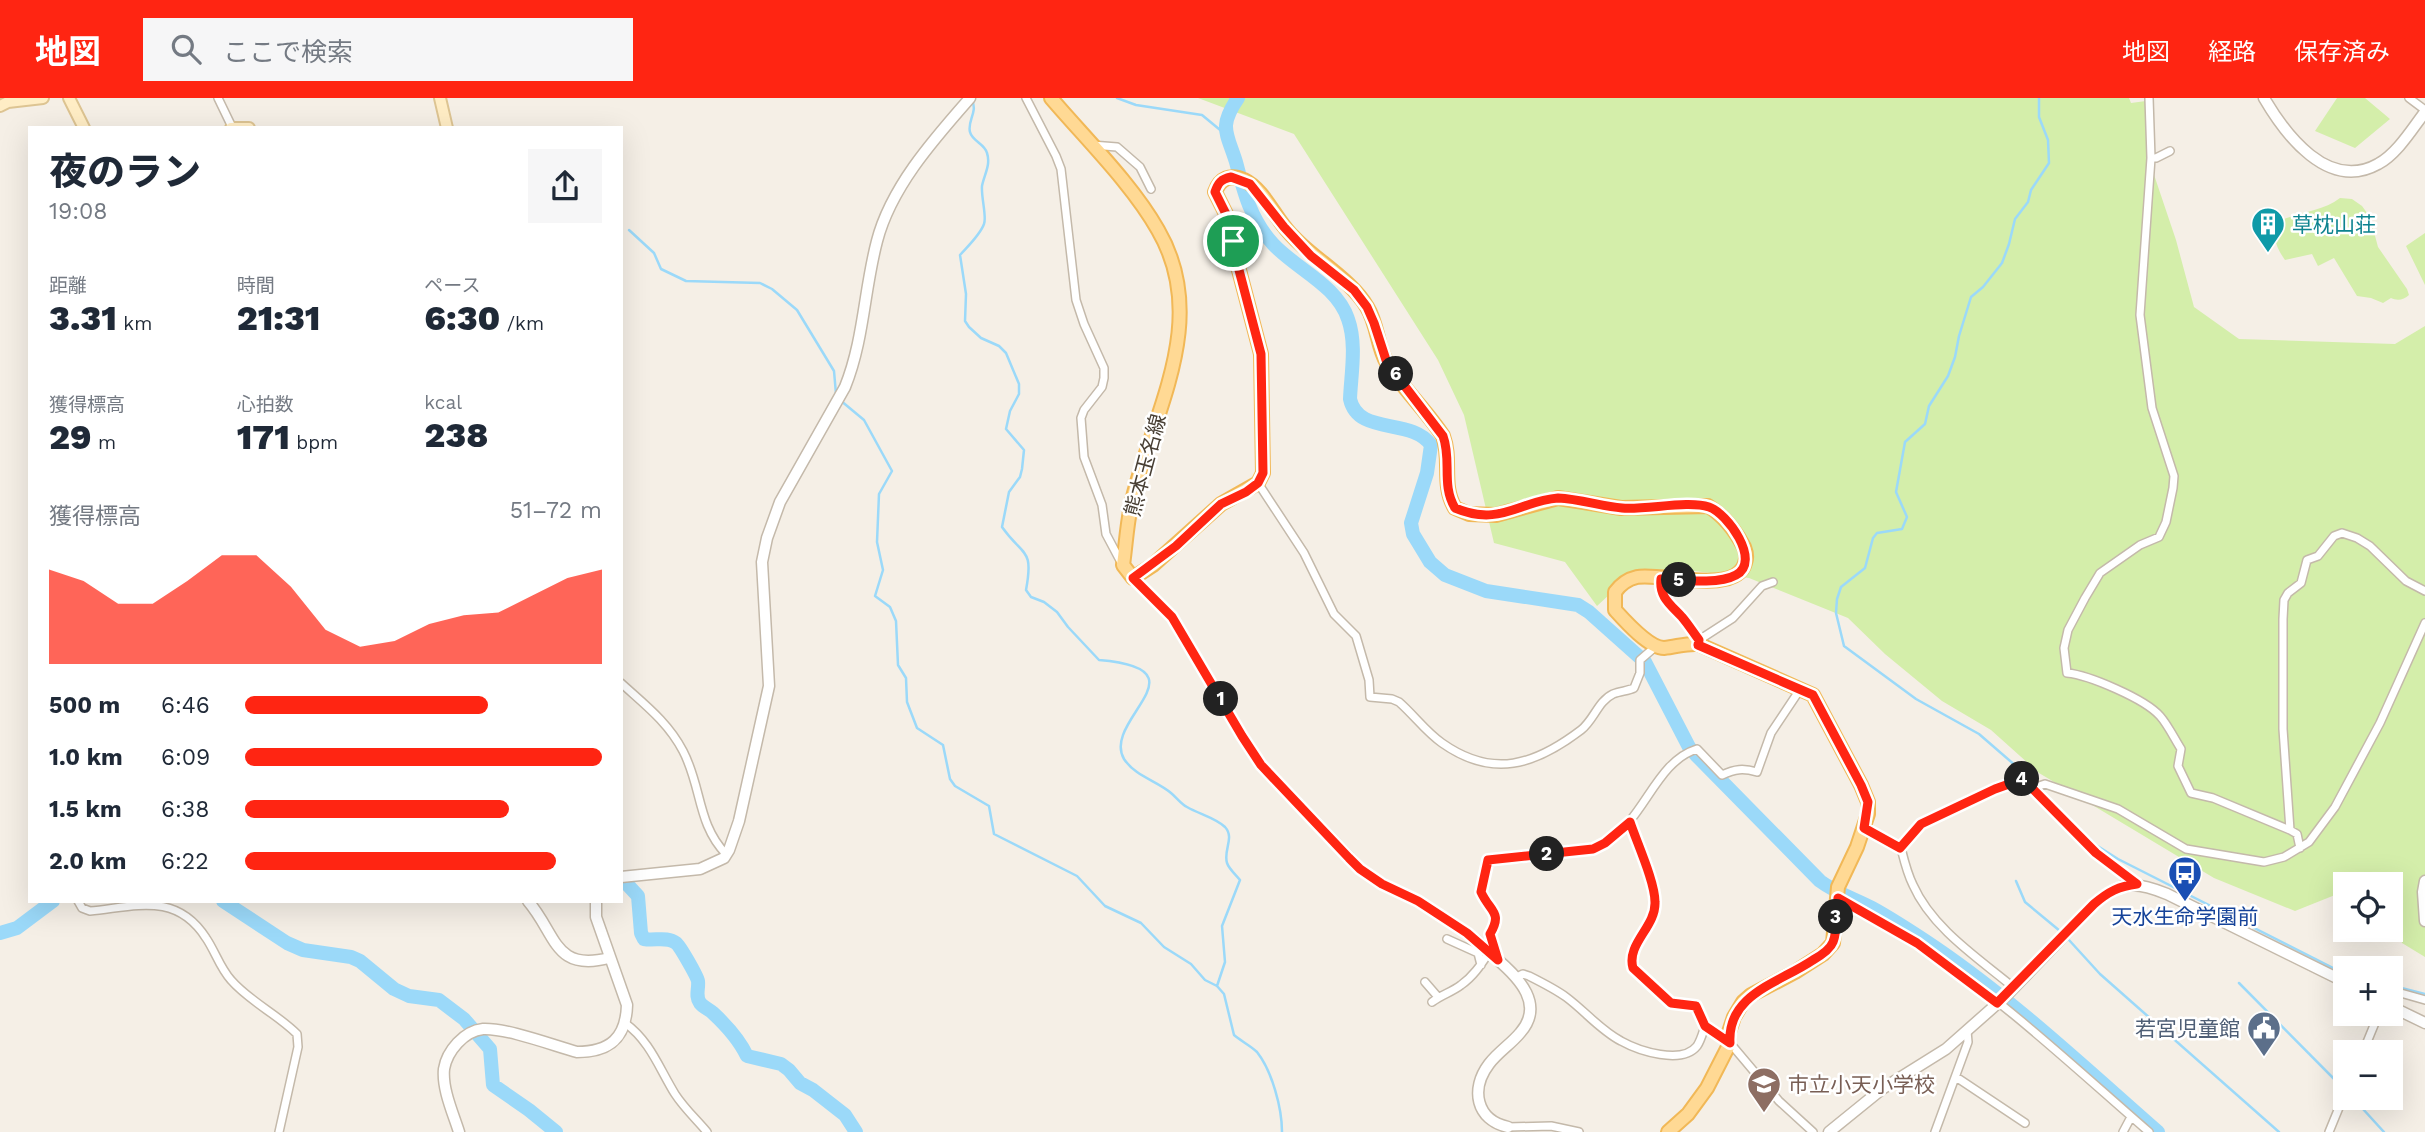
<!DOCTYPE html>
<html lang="ja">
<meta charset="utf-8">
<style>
body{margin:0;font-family:"Work Sans","Noto Sans JP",sans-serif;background:#f6f6f7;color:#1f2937;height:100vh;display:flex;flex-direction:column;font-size:26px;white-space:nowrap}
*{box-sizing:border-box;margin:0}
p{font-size:23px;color:#747a83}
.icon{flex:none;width:38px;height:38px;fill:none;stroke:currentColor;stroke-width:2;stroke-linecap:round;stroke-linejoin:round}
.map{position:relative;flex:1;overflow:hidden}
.details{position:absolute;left:28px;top:28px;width:595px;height:777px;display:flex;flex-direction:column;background:#fff;border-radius:0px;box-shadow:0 7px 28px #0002}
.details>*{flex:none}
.controls{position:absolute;left:2333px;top:774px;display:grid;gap:14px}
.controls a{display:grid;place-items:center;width:70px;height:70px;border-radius:0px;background:#fff;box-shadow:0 7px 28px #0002;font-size:35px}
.pin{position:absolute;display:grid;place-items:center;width:60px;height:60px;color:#fff;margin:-30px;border:4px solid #fff;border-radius:50%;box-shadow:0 2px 7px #0007}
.km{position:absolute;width:35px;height:35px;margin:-18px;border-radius:50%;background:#222;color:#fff;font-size:19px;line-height:35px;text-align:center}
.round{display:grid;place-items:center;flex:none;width:74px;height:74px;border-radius:0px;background:#f6f6f7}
.headline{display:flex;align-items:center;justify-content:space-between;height:119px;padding:0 21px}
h1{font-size:38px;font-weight:800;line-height:52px}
.figures{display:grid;grid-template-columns:repeat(3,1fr);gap:10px;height:119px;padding:7px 21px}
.figures div{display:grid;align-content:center}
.figures b{font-size:35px;font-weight:800}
.figures small{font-size:19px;font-weight:400}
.figures p{font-size:19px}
.chart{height:196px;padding:14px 21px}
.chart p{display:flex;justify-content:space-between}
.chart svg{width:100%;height:126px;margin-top:7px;fill:#ff2512;opacity:.7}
ul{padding:0 21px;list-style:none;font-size:23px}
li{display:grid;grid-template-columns:112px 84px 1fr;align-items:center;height:52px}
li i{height:18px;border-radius:9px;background:#ff2512}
header{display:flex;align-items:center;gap:42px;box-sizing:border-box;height:98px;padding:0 35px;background:#ff2512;color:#fff}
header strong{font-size:33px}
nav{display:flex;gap:38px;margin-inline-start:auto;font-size:24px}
.search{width:490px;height:63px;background:#f6f6f7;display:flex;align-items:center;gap:18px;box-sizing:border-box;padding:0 24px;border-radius:0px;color:#747a83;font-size:26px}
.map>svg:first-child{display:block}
.green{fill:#d4eeaa}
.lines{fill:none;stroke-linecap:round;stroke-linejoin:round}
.stream{stroke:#9bd9f9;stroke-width:2.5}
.river{stroke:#9bd9f9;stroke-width:14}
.minor-casing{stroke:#c4b9aa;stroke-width:10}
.tertiary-casing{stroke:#c4b9aa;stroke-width:13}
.secondary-casing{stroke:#ddc492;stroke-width:14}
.primary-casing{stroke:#f1b857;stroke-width:16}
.minor{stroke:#fff;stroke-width:7}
.tertiary{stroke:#fff;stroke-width:10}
.secondary{stroke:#ffedc5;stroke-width:10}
.primary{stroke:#ffd994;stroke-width:12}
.route-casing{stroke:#fff;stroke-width:14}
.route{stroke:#ff2512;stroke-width:9}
.labels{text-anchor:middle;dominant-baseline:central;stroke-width:5;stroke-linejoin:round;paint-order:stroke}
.culture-label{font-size:21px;fill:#0d838f;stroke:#fff;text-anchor:start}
.street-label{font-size:21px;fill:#483f34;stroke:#fff}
.transit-label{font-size:21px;fill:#164399;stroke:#fff}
.service-label{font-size:21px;fill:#4e5e75;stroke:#fff;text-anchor:end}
.education-label{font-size:21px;fill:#785e54;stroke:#fff;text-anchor:start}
</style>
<header>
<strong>地図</strong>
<div class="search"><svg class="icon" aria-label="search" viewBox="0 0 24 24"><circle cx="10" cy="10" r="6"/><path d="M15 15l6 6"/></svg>ここで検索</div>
<nav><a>地図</a><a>経路</a><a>保存済み</a></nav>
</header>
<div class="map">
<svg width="2425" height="1034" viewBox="0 0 2425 1034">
<rect width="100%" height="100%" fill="#f5efe6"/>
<path class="green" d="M1198,0H2129L2131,5L2146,3L2148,34L2146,53L2176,142L2194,209L2239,241L2395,246L2425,228V859L2402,845L2397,810L2391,806L2390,786H2345V793L2295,813L2214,780L2039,675L1991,632L1942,603L1885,556L1848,520L1749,480L1687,472L1635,473L1597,508L1565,464L1494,445L1464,317L1438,262L1294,36Z
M2337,0H2365L2390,21L2355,50L2315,33Z
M2340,100L2352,101L2362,108L2370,119L2378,149L2407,191L2409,197C2404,202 2397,203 2391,200L2383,205L2371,200L2357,198L2334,160L2318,168L2312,156L2285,162C2277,151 2272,138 2275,125C2296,114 2322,114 2340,100Z
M2425,135V187L2406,148Z"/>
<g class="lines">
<path class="stream" d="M1117,0L1136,7L1202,17L1225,36
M972,2C978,14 967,23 970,34C972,43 985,46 987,55C991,67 984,77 982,88C981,99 987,119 984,126C980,137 968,148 960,157L966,196L965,223L969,229L981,240L999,248L1006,255L1019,286V296L1010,313L1006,331L1024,352L1022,371L1020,379L1009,394L1002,429C1023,459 1034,449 1026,492L1031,499L1044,504L1057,514L1068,529L1099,562C1209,571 1101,622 1124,661C1135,678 1157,683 1171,695C1177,700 1181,706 1187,709C1199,716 1216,720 1225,729C1235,740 1223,752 1227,765C1229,771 1236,777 1240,782L1222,828L1225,864L1217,888
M629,132L654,155L661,171L686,183L760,185L772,191L797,212L834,273L836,296
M840,302L864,322L892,373L879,396L877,444L883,472L875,498L890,509L896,523L898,567L906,580L907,604L917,630L943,647L950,681L955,688L989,708L994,736L1077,778L1105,808L1141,825L1164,849L1191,866L1205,882L1217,888L1224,896L1234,937C1241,943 1251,948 1257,954C1272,973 1282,1010 1282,1034
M2029,682L2024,675L1979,636L1916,601L1844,548L1836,515L1837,501L1841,489L1865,470L1873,440L1877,435L1902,431L1907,419L1896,394L1905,344L1925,326L1929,308L1948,278L1955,259L1959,238L1971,199L1983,189L2002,165L2009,146L2015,121L2028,104L2031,92L2049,65L2048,42L2039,19V0
M2036,689L2096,747L2118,761L2345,876
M2016,783L2025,804L2060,833
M2069,842L2100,876L2279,1034
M2239,885L2344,991
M2390,887L2425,896
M2352,999L2384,1034"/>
<path class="river" d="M1238,0C1218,29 1227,35 1236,64C1244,95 1251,122 1273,146C1296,171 1337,187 1348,221C1357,246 1351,276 1350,301C1358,338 1411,319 1431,347L1427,375L1411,425L1413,436L1430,464L1445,477L1486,493L1578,507L1589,514L1645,564L1689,649L1696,657L1820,783C1836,795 1855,801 1872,810C1894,822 1915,836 1936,850C2015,904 2086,971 2158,1034
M626,785L638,798L641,835L644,841C655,843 667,838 676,845C680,848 697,878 698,883C699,891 695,898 700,905C703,909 710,912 713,915C727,928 739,941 747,958L781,966L789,972L800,985L813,992L845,1017L856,1034
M223,803L287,845L303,852L351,859L360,863L394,891L409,898L439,902L464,921L490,951L493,987L529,1012L556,1034
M0,835L17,830L53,803"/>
<g class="minor-casing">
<path id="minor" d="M218,0L232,29
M1026,0L1056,58L1061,71L1076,202L1084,226L1104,270V280L1102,289L1084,312L1081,320L1084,359L1102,407L1106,436L1122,466
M2149,0L2151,60H2156L2170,53
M2409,0L2425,12
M1092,47L1117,49L1140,69L1151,91
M2151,60L2140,217L2152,310L2174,378L2173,390L2166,424L2159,439L2140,447L2100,475L2085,500L2068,532L2064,550L2067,575C2089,577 2145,601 2160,618C2168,627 2174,640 2181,651L2178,668L2191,695L2213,700L2290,732L2283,631V521L2284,502L2288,495L2301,485L2307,462L2318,458L2334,438L2342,435L2357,440L2370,448L2406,483L2425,493
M1258,385L1304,455L1334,516L1356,538L1369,582L1370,599L1392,601L1399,604C1414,617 1426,634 1442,645C1493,681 1535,667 1581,632C1594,622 1598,603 1613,596C1620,593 1628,593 1634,590L1640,575V562L1655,549
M1661,481C1659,500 1670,506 1682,519C1688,526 1693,534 1699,542
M1698,546L1699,542L1733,520L1762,488L1773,484
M621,585C644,606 668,624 683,653C702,689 697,726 726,756
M2030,691L2045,686L2118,711L2186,751L2264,764L2284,759L2309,744L2335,709L2380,625L2425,525
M1630,725C1637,745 1655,785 1655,804C1656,829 1627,846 1633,870L1671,905L1696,908L1705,928L1730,945L1779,1003L1813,1034
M1864,730L1901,750C1904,762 1907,775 1913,787C1932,830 1978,860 2013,889
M2290,732L2297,736L2300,750
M1901,750L1921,726L1995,691L2023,681L2096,755L2137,786
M1360,771C1402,798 1462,821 1495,858
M1837,800C1864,815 1892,828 1917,845C2000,899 2074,969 2149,1034
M78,803L82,810L90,813C134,809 176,793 206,840C215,853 220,870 231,882C249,903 277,916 297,936L298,949L279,1034
M1447,841L1478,855L1481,867
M1498,862L1490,836C1504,814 1490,814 1481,794L1488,762C1502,761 1517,761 1531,759C1542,758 1552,754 1563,752C1578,751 1590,753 1605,745C1645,722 1655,664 1697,651L1722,677C1735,671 1743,670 1757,674L1771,635L1801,590
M1517,879L1523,876L1529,878C1541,884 1555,891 1566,899C1585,913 1600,932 1621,943C1639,953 1682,967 1697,948C1701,942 1703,934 1705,928
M1425,884L1438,899
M2390,892L2425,902
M1432,904C1441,897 1452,894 1461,887C1474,878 1482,865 1490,853
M625,925C650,943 659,970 675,996C684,1010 697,1022 707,1034
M2363,954L2379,915
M1956,979L2025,1025
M1508,1029L1551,1028L1579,1034
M1935,1034L1968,944L1967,933
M2123,1034L2131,1019
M2329,1034L2345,995"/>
</g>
<g class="tertiary-casing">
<path id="tertiary" d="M2264,0C2285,36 2328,94 2378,66C2397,56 2412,31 2425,14
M1133,480L1172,519L1242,638L1261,667L1360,771
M621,779L700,771L724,760L729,752L739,723L769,588L762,464L767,440L780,404L845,289C864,242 864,192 877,143C891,89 934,41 970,0
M2425,783L2423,794L2425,823
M528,803C557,837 554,874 609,860
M1498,862C1519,880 1545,907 1520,935C1511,946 1498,954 1489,966C1470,991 1476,1022 1508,1029
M2390,908L2425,925
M459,1034C453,1015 442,991 444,971C447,953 464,933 483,931C507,930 552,947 577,954C610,954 626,940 627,907L596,819V803
M1829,1034L1882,991L1946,951L2006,898L2094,806C2121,783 2135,783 2167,796L2345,884"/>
</g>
<g class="secondary-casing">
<path id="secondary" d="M69,0L84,30
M440,0L447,30
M0,8L8,4L43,0
M231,30H249"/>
</g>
<g class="primary-casing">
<path id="primary" d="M1051,0C1086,41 1132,86 1158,132C1211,223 1153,314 1132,403C1127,424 1126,446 1123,467L1133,480L1153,467L1221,406L1258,385L1263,375L1261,256L1234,153L1233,130L1215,94C1220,80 1230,76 1244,82C1261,90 1272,113 1283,127C1306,158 1349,178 1367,209C1378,227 1377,248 1387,265C1403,291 1426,312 1443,338C1452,362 1441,387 1455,410L1469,416L1496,417L1558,400L1621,410L1708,408C1723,417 1736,434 1744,449C1746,454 1747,460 1745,465C1736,498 1660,474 1637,479C1628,481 1620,487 1615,494V512C1625,523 1649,550 1664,550C1676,549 1686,545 1698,546L1813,597L1861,687L1868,704V716L1857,749L1838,789L1833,845L1823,856L1795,874L1751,897L1743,904L1734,919L1729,934L1728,949L1707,990L1688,1016L1668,1034"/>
</g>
<use href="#minor" class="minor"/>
<use href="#tertiary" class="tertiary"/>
<use href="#secondary" class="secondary"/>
<use href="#primary" class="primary"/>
</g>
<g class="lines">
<g class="route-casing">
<path id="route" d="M1231,79L1250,86L1284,129L1311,158L1354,192L1367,209L1374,225L1387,265L1443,338C1452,362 1441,387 1455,410C1500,429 1519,403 1558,400C1580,401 1601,408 1622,410C1647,412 1688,402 1709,409C1727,415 1762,463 1736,477C1718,487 1681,482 1661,481C1659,499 1670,506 1682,519C1688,526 1693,534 1699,542L1698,547L1813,597L1861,687L1868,704L1864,730L1900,750L1921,726L1995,691L2023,681L2096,755L2137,786C2119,788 2108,794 2094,806L1997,905L1917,845L1838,800C1836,814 1838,832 1833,844C1830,852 1820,858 1813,862C1779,885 1727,896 1730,945L1705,928L1696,908L1671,905L1633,870C1626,846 1656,829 1655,804C1655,784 1637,745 1630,724L1605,745L1593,751L1488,762L1481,794C1490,814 1503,814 1490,836L1498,862L1467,835L1418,803L1382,786L1360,771L1349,760L1261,667L1242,638L1172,519L1133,480L1176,448L1221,406L1246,394L1258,385L1263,375L1261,256L1234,153L1233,130L1215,94C1218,85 1221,81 1231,79Z"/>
</g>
<use href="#route" class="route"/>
</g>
<defs>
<g id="building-pin" transform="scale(1.75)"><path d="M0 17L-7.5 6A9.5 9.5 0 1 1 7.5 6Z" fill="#0f9aa8" stroke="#fff"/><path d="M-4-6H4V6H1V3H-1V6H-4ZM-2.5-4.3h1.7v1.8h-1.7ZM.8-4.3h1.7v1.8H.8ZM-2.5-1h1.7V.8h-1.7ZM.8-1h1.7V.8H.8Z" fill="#fff"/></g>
<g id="bus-pin" transform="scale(1.75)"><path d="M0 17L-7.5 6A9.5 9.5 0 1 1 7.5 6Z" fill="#1a4fb4" stroke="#fff"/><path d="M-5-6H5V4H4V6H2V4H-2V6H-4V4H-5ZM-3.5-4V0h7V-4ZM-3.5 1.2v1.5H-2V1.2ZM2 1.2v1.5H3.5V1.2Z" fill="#fff"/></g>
<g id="civic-pin" transform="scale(1.75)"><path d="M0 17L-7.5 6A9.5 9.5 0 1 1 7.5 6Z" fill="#5c6f8a" stroke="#fff"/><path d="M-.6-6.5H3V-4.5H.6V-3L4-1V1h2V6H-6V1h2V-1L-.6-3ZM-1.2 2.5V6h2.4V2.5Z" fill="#fff"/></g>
<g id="school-pin" transform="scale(1.75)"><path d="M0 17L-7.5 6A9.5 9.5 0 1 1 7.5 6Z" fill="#8d6e63" stroke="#fff"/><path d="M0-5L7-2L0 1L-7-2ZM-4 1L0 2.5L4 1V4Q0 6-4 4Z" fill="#fff"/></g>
</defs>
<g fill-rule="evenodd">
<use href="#building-pin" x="2268" y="126"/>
<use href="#bus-pin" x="2185" y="775"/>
<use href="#civic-pin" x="2264" y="930"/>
<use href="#school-pin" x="1764" y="986"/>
</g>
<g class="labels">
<g class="culture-label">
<text x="2292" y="126">草枕山荘</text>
</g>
<g class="street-label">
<text transform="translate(1145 367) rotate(-75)">熊本玉名線</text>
</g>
<g class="transit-label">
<text x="2185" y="818">天水生命学園前</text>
</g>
<g class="service-label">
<text x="2240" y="930">若宮児童館</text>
</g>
<g class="education-label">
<text x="1788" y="986">市立小天小学校</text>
</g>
</g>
</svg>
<div class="controls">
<a><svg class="icon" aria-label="locate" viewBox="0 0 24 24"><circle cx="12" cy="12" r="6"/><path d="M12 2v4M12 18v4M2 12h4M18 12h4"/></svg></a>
<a>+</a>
<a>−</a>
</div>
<div class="pin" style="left:1233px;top:143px;background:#1e9e55"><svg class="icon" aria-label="arrive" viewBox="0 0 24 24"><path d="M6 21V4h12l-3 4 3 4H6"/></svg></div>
<b class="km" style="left:1221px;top:601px">1</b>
<b class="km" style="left:1547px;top:756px">2</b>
<b class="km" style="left:1836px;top:819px">3</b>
<b class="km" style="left:2022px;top:681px">4</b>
<b class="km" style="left:1679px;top:482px">5</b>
<b class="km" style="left:1396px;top:276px">6</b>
<section class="details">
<div class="headline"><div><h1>夜のラン</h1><p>19:08</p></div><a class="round"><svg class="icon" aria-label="share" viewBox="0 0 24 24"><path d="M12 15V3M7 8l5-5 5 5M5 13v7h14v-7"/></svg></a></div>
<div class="figures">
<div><p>距離</p><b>3.31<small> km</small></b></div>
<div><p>時間</p><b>21:31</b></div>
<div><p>ペース</p><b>6:30<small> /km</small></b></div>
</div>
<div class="figures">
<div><p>獲得標高</p><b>29<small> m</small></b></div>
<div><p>心拍数</p><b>171<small> bpm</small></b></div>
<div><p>kcal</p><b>238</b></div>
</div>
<div class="chart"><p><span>獲得標高</span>51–72 m</p>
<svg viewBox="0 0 160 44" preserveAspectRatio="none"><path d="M0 44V11L10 15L20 23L30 23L40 15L50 6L60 6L70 17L80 32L90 38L100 36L110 30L120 27L130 26L140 20L150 14L160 11V44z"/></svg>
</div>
<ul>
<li><b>500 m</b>6:46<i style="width:68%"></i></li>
<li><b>1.0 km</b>6:09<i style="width:100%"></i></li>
<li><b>1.5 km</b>6:38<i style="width:74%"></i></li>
<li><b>2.0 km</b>6:22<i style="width:87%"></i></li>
</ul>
</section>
</div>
